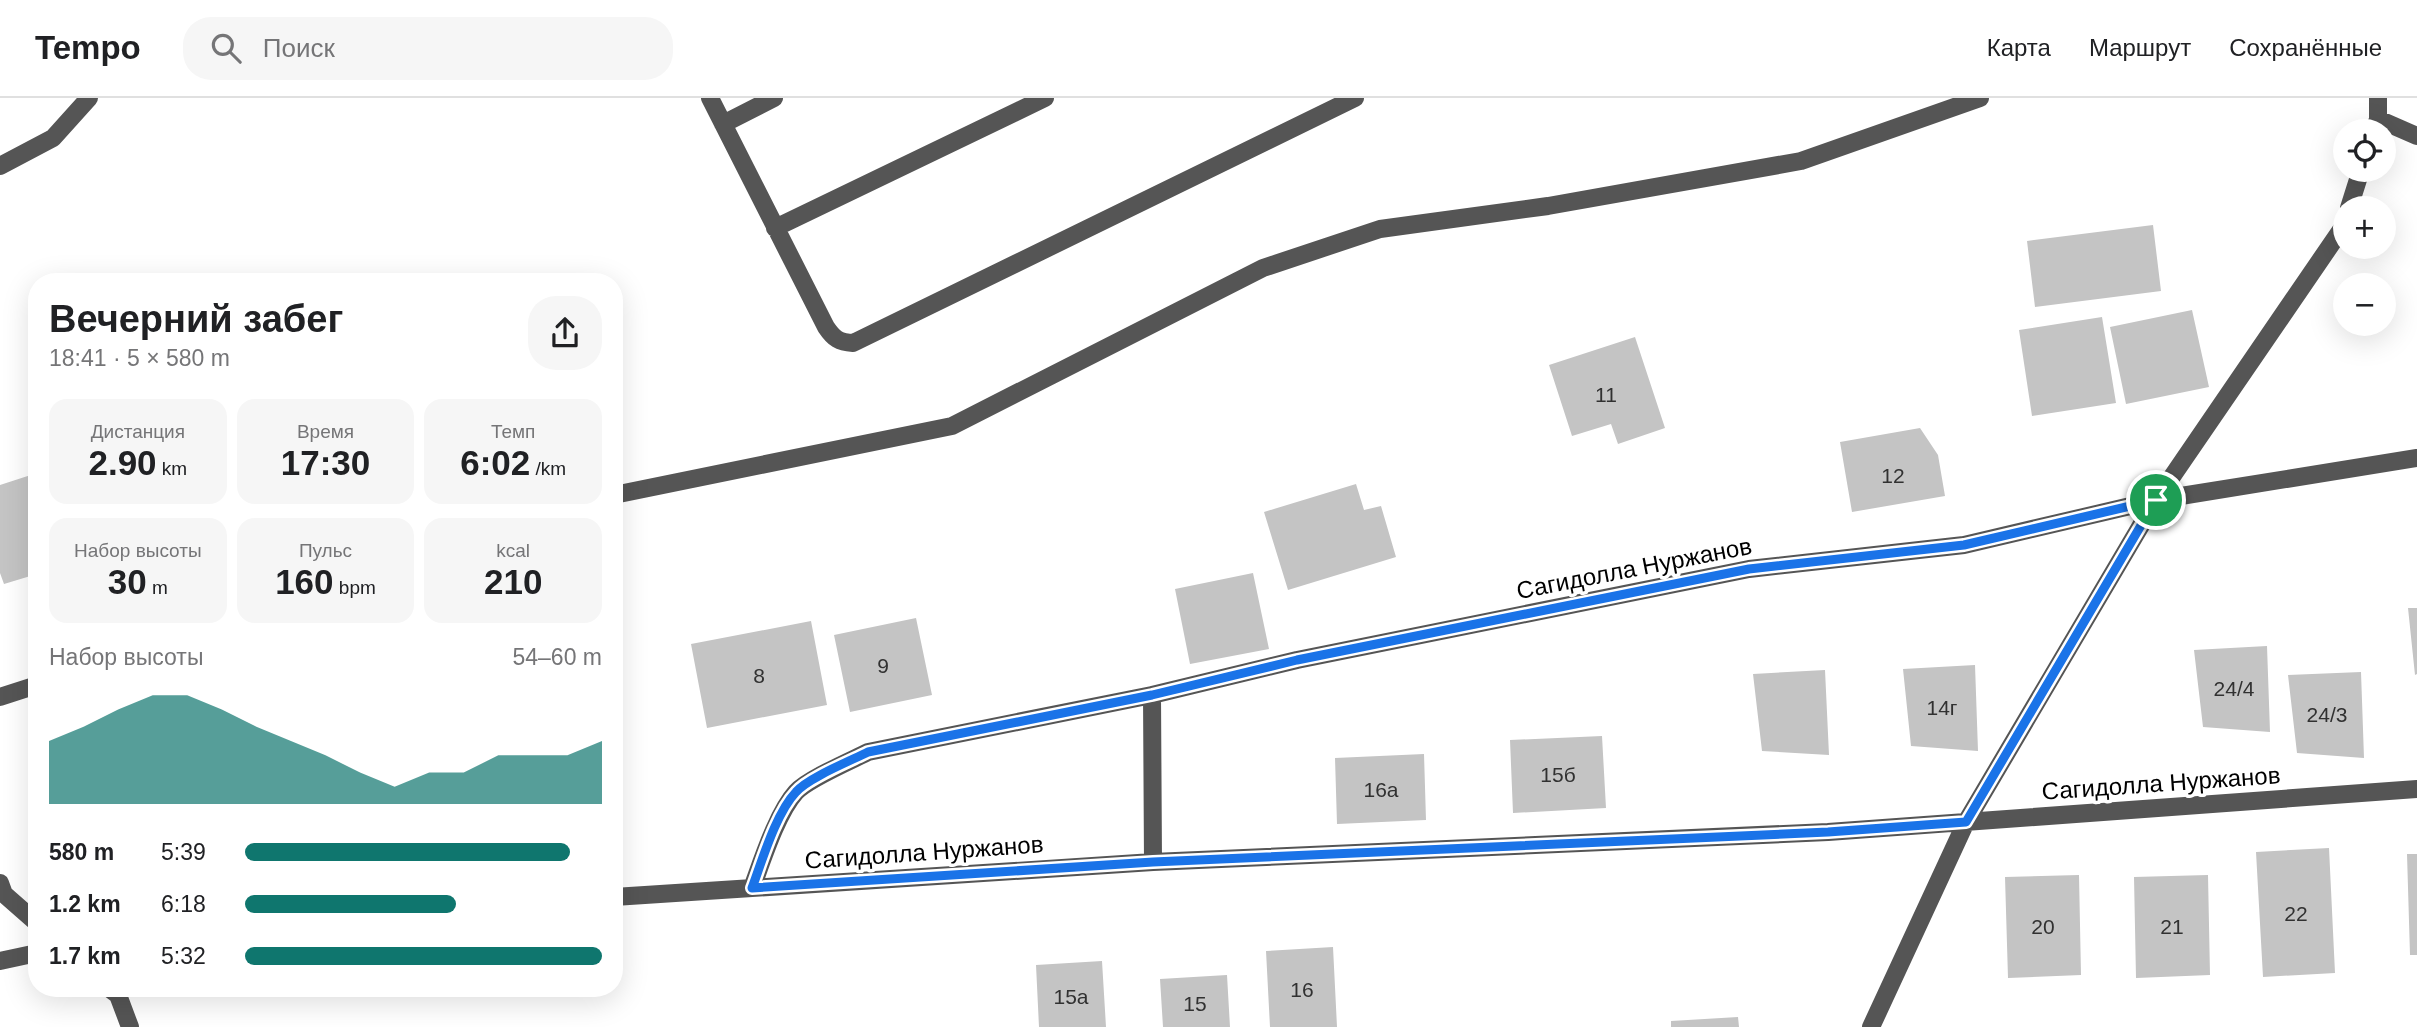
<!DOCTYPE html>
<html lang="ru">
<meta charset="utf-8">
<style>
body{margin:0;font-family:Arial,sans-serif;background:#f6f6f6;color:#202124;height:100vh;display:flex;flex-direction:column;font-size:26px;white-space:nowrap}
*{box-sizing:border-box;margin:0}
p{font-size:23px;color:#757577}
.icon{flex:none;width:38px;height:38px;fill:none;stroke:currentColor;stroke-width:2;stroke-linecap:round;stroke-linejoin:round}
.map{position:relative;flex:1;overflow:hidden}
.panel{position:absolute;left:28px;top:175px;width:595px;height:724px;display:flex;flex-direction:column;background:#fff;border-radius:28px;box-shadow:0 7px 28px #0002}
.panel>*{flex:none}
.controls{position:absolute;left:2333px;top:21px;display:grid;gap:14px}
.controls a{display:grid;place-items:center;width:63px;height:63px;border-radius:50%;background:#fff;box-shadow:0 7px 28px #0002;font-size:35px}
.pin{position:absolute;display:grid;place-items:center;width:60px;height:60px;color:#fff;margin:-30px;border:4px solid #fff;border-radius:50%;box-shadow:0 2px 7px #0007}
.round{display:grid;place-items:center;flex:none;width:74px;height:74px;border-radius:28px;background:#f6f6f6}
.summary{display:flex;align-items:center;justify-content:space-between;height:119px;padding:0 21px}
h1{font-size:38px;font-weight:700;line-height:52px}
.stats{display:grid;grid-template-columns:repeat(3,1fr);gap:10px;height:119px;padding:7px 21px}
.stats div{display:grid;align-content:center;border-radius:18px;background:#f6f6f6;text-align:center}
.stats b{font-size:35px;font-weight:700}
.stats small{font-size:19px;font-weight:400}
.stats p{font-size:19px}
.chart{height:196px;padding:14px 21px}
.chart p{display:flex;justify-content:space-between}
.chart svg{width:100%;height:126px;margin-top:7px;fill:#0f766e;opacity:.7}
ul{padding:0 21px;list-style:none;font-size:23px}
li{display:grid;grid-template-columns:112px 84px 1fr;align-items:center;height:52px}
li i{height:18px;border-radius:9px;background:#0f766e}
header{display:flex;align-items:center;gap:42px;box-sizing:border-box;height:98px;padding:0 35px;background:#fff;border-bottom:2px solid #e0e0e0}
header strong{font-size:33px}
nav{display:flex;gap:38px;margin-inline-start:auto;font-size:24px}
.search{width:490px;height:63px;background:#f6f6f6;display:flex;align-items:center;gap:18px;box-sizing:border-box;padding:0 24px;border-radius:28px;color:#757577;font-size:26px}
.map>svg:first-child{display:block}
.building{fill:#c4c4c4}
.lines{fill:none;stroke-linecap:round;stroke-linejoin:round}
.minor{stroke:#555;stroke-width:18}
.route-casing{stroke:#fff;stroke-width:14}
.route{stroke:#1a73e8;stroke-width:9}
.labels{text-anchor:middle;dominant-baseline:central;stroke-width:7;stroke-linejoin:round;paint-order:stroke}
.number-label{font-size:21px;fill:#313131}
.street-label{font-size:24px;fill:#000;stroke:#fff}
</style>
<header>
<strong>Tempo</strong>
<div class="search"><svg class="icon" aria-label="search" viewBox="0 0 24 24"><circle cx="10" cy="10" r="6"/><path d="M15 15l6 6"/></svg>Поиск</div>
<nav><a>Карта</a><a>Маршрут</a><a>Сохранённые</a></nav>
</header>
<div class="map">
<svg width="2417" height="929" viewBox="0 0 2417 929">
<rect width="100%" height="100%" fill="#fff"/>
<path class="building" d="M2153,127L2161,193L2035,209L2027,143Z
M2192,212L2209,289L2126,306L2110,229Z
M2102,219L2116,305L2032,318L2019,232Z
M1635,239L1665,330L1618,346L1611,326L1572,338L1549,267Z
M1920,330L1938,357L1945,398L1852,414L1840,344Z
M37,375V476L4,486L0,475V387Z
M1356,386L1364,412L1381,408L1396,459L1288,492L1264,414Z
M1253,475L1269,551L1190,566L1175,491Z
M2408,510H2417V576L2415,577Z
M916,520L932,597L850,614L834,537Z
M811,523L827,607L707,630L691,546Z
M2267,548L2270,634L2203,629L2194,552Z
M1975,567L1978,653L1911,648L1903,571Z
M1825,572L1829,657L1762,653L1753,576Z
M2361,574L2364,660L2297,655L2288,577Z
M1602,638L1606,710L1513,715L1510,642Z
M1424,656L1426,722L1337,726L1335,660Z
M2329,750L2335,875L2263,879L2256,754Z
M2407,756H2417V857H2410Z
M2079,777L2081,877L2008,880L2005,779Z
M2208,777L2210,877L2136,880L2134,779Z
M1333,849L1337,929H1270L1266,853Z
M1102,863L1106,929H1039L1036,867Z
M1227,877L1230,929H1163L1160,881Z
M1738,919L1739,929H1671V923Z"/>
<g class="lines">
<path class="minor" d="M710,0L826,229C834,241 839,244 853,245L1355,0
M2378,21L2417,38
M723,26L774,0
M2374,33L2378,21V0
M0,68L53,40L89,0
M2349,110L2361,72
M775,130L1045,0
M614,397L952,328L1263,170L1380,131L1548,108L1801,63L1980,0
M0,599L37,587
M1153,764L1152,597L1297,562L1749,471L1964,447L2156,402L2417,360
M0,785L4,796L37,825
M752,790C762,763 777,715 796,694C808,681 850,663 868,654L1152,597
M614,799L1153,764L1828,734L2417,691
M0,863L37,855
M110,891L118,897L130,929
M1871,929L1966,724L2156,402L2343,129L2345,123"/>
</g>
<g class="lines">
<g class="route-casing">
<path id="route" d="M2156,402L1966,724L1828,734L1153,764L752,790C762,763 776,715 796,694C808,680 850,663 868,654L1152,597L1297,562L1749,471L1964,447Z"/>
</g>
<use href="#route" class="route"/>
</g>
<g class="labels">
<g class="number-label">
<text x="1606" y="296">11</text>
<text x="1893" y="377">12</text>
<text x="883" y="567">9</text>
<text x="759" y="577">8</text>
<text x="2234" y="590">24/4</text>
<text x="1942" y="609">14г</text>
<text x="2327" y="616">24/3</text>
<text x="1558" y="676">15б</text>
<text x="1381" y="691">16а</text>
<text x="2296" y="815">22</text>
<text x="2043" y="828">20</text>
<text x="2172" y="828">21</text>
<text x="1302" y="891">16</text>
<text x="1071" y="898">15а</text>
<text x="1195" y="905">15</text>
</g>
<g class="street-label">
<text transform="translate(1634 470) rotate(-11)">Сагидолла Нуржанов</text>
<text transform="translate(2161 685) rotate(-4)">Сагидолла Нуржанов</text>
<text transform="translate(924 754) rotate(-4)">Сагидолла Нуржанов</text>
</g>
</g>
</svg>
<div class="controls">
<a><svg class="icon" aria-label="locate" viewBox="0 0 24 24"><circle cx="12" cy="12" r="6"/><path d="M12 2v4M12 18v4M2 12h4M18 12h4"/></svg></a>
<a>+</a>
<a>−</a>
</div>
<div class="pin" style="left:2156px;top:402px;background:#1e9e55"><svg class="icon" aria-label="arrive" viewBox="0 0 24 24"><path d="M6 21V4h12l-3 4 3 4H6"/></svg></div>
<section class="panel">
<div class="summary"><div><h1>Вечерний забег</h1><p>18:41 · 5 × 580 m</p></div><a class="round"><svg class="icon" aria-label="share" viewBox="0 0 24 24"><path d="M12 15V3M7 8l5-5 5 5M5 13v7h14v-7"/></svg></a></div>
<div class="stats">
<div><p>Дистанция</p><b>2.90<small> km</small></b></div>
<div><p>Время</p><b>17:30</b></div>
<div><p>Темп</p><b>6:02<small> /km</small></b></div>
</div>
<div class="stats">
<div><p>Набор высоты</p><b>30<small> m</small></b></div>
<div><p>Пульс</p><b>160<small> bpm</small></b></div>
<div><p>kcal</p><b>210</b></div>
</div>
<div class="chart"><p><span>Набор высоты</span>54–60 m</p>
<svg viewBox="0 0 160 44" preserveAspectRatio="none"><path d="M0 44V22L10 17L20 11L30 6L40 6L50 11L60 17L70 22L80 27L90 33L100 38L110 33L120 33L130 27L140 27L150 27L160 22V44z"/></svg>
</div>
<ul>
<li><b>580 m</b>5:39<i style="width:91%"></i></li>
<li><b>1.2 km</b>6:18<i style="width:59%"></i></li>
<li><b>1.7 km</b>5:32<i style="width:100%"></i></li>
</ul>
</section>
</div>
